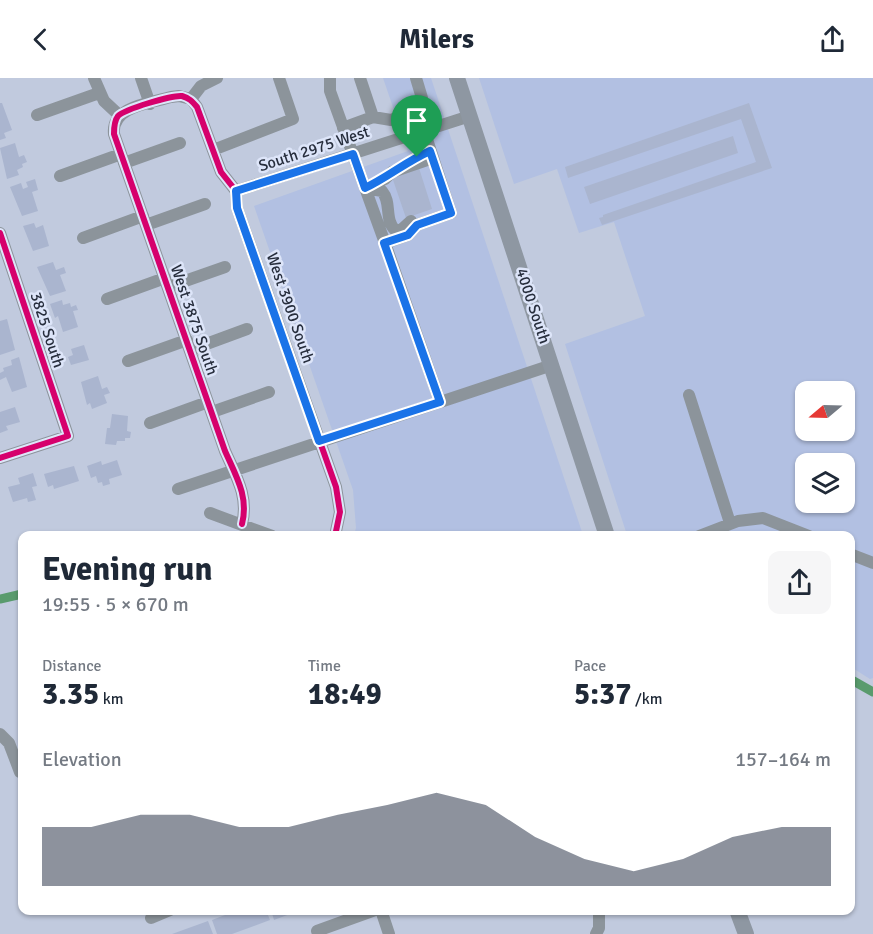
<!DOCTYPE html>
<meta charset="utf-8">
<style>
body{margin:0;font-family:Signika,sans-serif;background:#f6f6f7;color:#1f2937;height:100vh;display:flex;flex-direction:column;font-size:22px;white-space:nowrap}
*{box-sizing:border-box;margin:0}
p{font-size:20px;color:#747a83}
.icon{flex:none;width:33px;height:33px;fill:none;stroke:currentColor;stroke-width:2;stroke-linecap:round;stroke-linejoin:round}
.map{position:relative;flex:1;overflow:hidden}
.drawer{position:absolute;left:18px;top:453px;width:837px;height:384px;display:flex;flex-direction:column;background:#fff;border-radius:12px;box-shadow:0 2px 4px #0004}
.drawer>*{flex:none}
.needle{width:39px;rotate:251deg}
.fabs{position:absolute;left:795px;top:303px;display:grid;gap:12px}
.fabs a{display:grid;place-items:center;width:60px;height:60px;border-radius:12px;background:#fff;box-shadow:0 2px 4px #0004;font-size:30px}
.pin{position:absolute;display:grid;place-items:center;width:51px;height:51px;color:#fff;margin:-62px -26px;border-radius:50% 50% 50% 0;rotate:-45deg;box-shadow:0 0 6px #0007}
.pin .icon{rotate:45deg}
.round{display:grid;place-items:center;flex:none;width:63px;height:63px;border-radius:12px;background:#f6f6f7}
.head{display:flex;align-items:center;justify-content:space-between;height:102px;padding:0 24px}
h1{font-size:33px;font-weight:700;line-height:45px}
.metrics{display:grid;grid-template-columns:repeat(3,1fr);gap:9px;height:102px;padding:6px 24px}
.metrics div{display:grid;align-content:center}
.metrics b{font-size:30px;font-weight:700}
.metrics small{font-size:16px;font-weight:400}
.metrics p{font-size:16px}
.chart{height:168px;padding:12px 24px}
.chart p{display:flex;justify-content:space-between}
.chart svg{width:100%;height:108px;margin-top:6px;fill:#5d6575;opacity:.7}
header{display:flex;justify-content:space-between;align-items:center;height:78px;padding:0 24px;background:#fff;font-size:27px;font-weight:700}
.map>svg:first-child{display:block}
.built{fill:#b2c0e2;fill-rule:evenodd}
.lines{fill:none;stroke-linecap:round;stroke-linejoin:round}
.canal{stroke:#599b6d;stroke-width:9}
.building{fill:#aab5cf}
.minor{stroke:#8c949b;stroke-width:12}
.major{stroke:#8e97a2;stroke-width:16}
.cycleway-casing{stroke:#dde5f9;stroke-width:10}
.cycleway{stroke:#d6006c;stroke-width:6}
.route-casing{stroke:#fff;stroke-width:12}
.route{stroke:#1a73e8;stroke-width:8}
.labels{text-anchor:middle;dominant-baseline:central;stroke-width:5;stroke-linejoin:round;paint-order:stroke}
.street-label{font-size:16px;fill:#272e3d;stroke:#dde5f9}
</style>
<header><svg class="icon" aria-label="back" viewBox="0 0 24 24"><path d="M15 5l-7 7 7 7"/></svg>Milers<svg class="icon" aria-label="share" viewBox="0 0 24 24"><path d="M12 15V3M7 8l5-5 5 5M5 13v7h14v-7"/></svg></header>
<div class="map">
<svg width="873" height="856" viewBox="0 0 873 856">
<rect width="100%" height="100%" fill="#c1cade"/>
<path class="built" d="M383,0H431L583,457H354L356,450L353,412L254,128L408,73Z
M479,0H873V600L870,601L851,589L850,458L627,457L565,266L645,238L614,144L579,155L557,91L514,106ZM806,314H844V352H806ZM806,386H844V424H806Z"/>
<g class="lines">
<path class="canal" d="M0,521L22,516
M850,601L873,614"/>
</g>
<path class="building" d="M0,25H2L12,52L4,55L6,60L0,62Z
M749,25L772,90L602,147L599,140L603,139V137L756,84L741,41L568,100L565,89Z
M733,58L738,75L590,126L584,109Z
M15,65L19,79L24,77L27,84L22,86L23,89L17,92L19,97L7,101L0,70Z
M419,90L432,131L406,140L392,99Z
M35,101L38,112L32,114L38,133L22,138L10,109L21,105L23,111L28,109L26,104Z
M34,145L36,150L43,147L49,168L33,173L23,148Z
M53,184L56,192L64,189L66,195L60,197L66,213L50,218L37,189Z
M62,222L63,227L70,225L71,229L76,227L78,232L73,233L78,249L63,254L58,238L55,240L50,226Z
M7,241L15,272L0,277V243Z
M84,267L89,282L71,287L68,279L73,277L71,271Z
M19,279L27,309L12,314L6,299L0,302V295L4,293L3,290L12,287L11,282Z
M98,298L102,311L107,309L110,315L104,317L107,325L92,331L90,325L87,327L81,304Z
M15,329L20,344L6,348L8,352L0,355V334Z
M112,336L128,338L127,353L131,354L130,360H125V363H117L116,367L105,366L107,350H110Z
M117,382L122,397L109,401L110,406L103,408L102,404L98,405L96,398L91,400L87,388L101,383L102,387Z
M74,388L79,403L54,411L53,407L48,409L44,396Z
M33,395L37,408L32,409L36,422L28,424L27,420L13,424L8,409L20,406L18,400Z
M238,832H266L270,842L232,856H217L212,842Z
M271,832H298V833L274,842Z
M208,843L213,856H172Z"/>
<g class="lines">
<path class="minor" d="M94,0L104,23L119,37
M141,0L150,26
M330,0V13L385,165L408,157L417,147L451,135L424,52
M191,21L179,18L171,19C151,25 111,28 114,56L225,373C236,398 249,419 242,446
M191,21L197,29L221,94L236,113
M191,21L201,8L217,0
M37,37L99,15
M373,39L391,42L417,31L422,20L416,0
M343,50L373,39L360,0
M213,72L293,41L279,0
M124,85L180,65
M60,98L121,76
M366,109L385,101L392,94L433,80
M365,110L382,113C392,125 384,141 395,152H401L411,143
M236,113L237,130L336,409L340,434L335,458
M236,113L470,38
M146,147L205,126
M0,155L68,358L0,380
M83,160L143,138
M385,165L440,324
M168,209L225,189
M107,221L165,200
M190,272L247,251
M128,283L187,262
M689,317L730,445
M212,334L269,314
M150,345L208,324
M178,411L552,287
M210,435L272,458
M699,458L738,443L763,440L809,458
M850,476L873,485
M0,656L9,665L20,694
M381,832L389,856
M151,840L170,832
M317,853L375,832
M596,856L599,850V832"/>
<path class="major" d="M457,0L607,458
M737,832L746,856"/>
<g class="cycleway-casing">
<path id="cycleway" d="M0,155L68,358L0,380
M242,446C249,419 236,398 225,373L114,56C114,50 114,43 118,38C125,31 172,17 182,18C189,20 192,23 197,29L221,94L236,113L237,130L336,409L340,434L335,458"/>
</g>
<use href="#cycleway" class="cycleway"/>
</g>
<g class="lines">
<g class="route-casing">
<path id="route" d="M430,73L451,135L417,147L408,157L384,165L440,324L319,363L237,130L236,113L353,76L365,110C388,99 407,83 430,73Z"/>
</g>
<use href="#route" class="route"/>
</g>
<g class="labels">
<g class="street-label">
<text transform="translate(314 71) rotate(-18)">South 2975 West</text>
<text transform="translate(533 228) rotate(72)">4000 South</text>
<text transform="translate(290 230) rotate(71)">West 3900 South</text>
<text transform="translate(194 242) rotate(71)">West 3875 South</text>
<text transform="translate(47 252) rotate(72)">3825 South</text>
</g>
</g>
</svg>
<div class="fabs">
<a><svg class="needle" viewBox="-14 -14 28 28"><path d="M0-13l5 13h-10z" fill="#e53935"/><path d="M0 13l5-13h-10z" fill="#747a83"/></svg></a>
<a><svg class="icon" aria-label="layers" viewBox="0 0 24 24"><path d="M12 4l9 5-9 5-9-5zM3 14l9 5 9-5"/></svg></a>
</div>
<div class="pin" style="left:417px;top:79px;background:#1e9e55"><svg class="icon" aria-label="arrive" viewBox="0 0 24 24"><path d="M6 21V4h12l-3 4 3 4H6"/></svg></div>
<section class="drawer">
<div class="head"><div><h1>Evening run</h1><p>19:55 · 5 × 670 m</p></div><a class="round"><svg class="icon" aria-label="share" viewBox="0 0 24 24"><path d="M12 15V3M7 8l5-5 5 5M5 13v7h14v-7"/></svg></a></div>
<div class="metrics">
<div><p>Distance</p><b>3.35<small> km</small></b></div>
<div><p>Time</p><b>18:49</b></div>
<div><p>Pace</p><b>5:37<small> /km</small></b></div>
</div>
<div class="chart"><p><span>Elevation</span>157–164 m</p>
<svg viewBox="0 0 160 44" preserveAspectRatio="none"><path d="M0 44V20L10 20L20 15L30 15L40 20L50 20L60 15L70 11L80 6L90 11L100 24L110 33L120 38L130 33L140 24L150 20L160 20V44z"/></svg>
</div>
</section>
</div>
